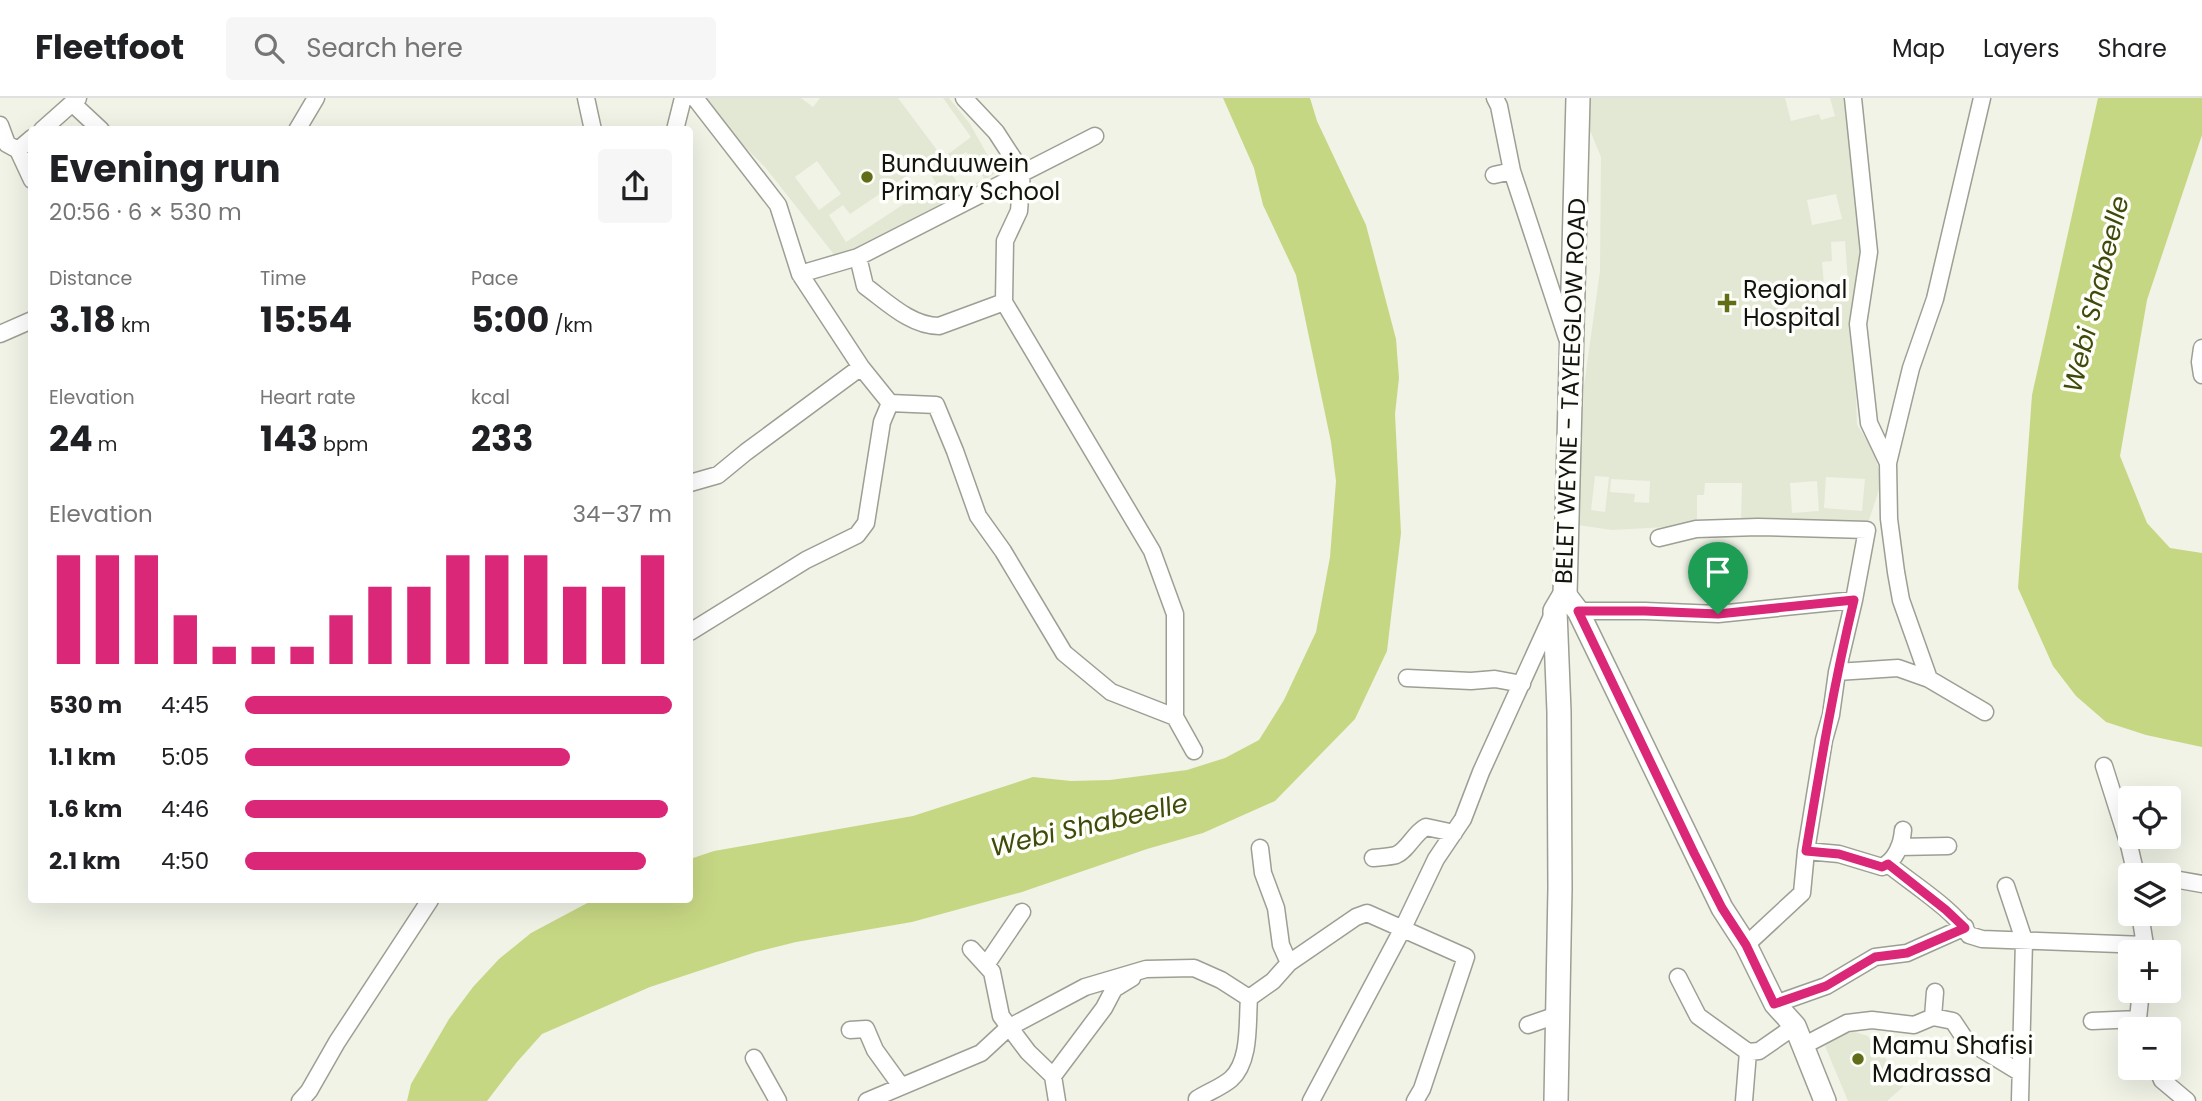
<!DOCTYPE html>
<meta charset="utf-8">
<style>
body{margin:0;font-family:Poppins,sans-serif;background:#f6f6f6;color:#202124;height:100vh;display:flex;flex-direction:column;font-size:26px;white-space:nowrap}
*{box-sizing:border-box;margin:0}
p{font-size:23px;color:#757577}
.icon{flex:none;width:38px;height:38px;fill:none;stroke:currentColor;stroke-width:2;stroke-linecap:round;stroke-linejoin:round}
.map{position:relative;flex:1;overflow:hidden}
.drawer{position:absolute;left:28px;top:28px;width:665px;height:777px;display:flex;flex-direction:column;background:#fff;border-radius:7px;box-shadow:0 7px 28px #0002}
.drawer>*{flex:none}
.fabs{position:absolute;left:2118px;top:688px;display:grid;gap:14px}
.fabs a{display:grid;place-items:center;width:63px;height:63px;border-radius:7px;background:#fff;box-shadow:0 7px 28px #0002;font-size:35px}
.pin{position:absolute;display:grid;place-items:center;width:60px;height:60px;color:#fff;margin:-72px -30px;border-radius:50% 50% 50% 0;rotate:-45deg;box-shadow:0 0 7px #0007}
.pin .icon{rotate:45deg}
.round{display:grid;place-items:center;flex:none;width:74px;height:74px;border-radius:7px;background:#f6f6f6}
.head{display:flex;align-items:center;justify-content:space-between;height:119px;padding:0 21px}
h1{font-size:38px;font-weight:700;line-height:52px}
.stats{display:grid;grid-template-columns:repeat(3,1fr);gap:10px;height:119px;padding:7px 21px}
.stats div{display:grid;align-content:center}
.stats b{font-size:35px;font-weight:700}
.stats small{font-size:19px;font-weight:400}
.stats p{font-size:19px}
.chart{height:196px;padding:14px 21px}
.chart p{display:flex;justify-content:space-between}
.chart svg{width:100%;height:126px;margin-top:7px;stroke:#db2777;stroke-width:6}
ul{padding:0 21px;list-style:none;font-size:23px}
li{display:grid;grid-template-columns:112px 84px 1fr;align-items:center;height:52px}
li i{height:18px;border-radius:9px;background:#db2777}
header{display:flex;align-items:center;gap:42px;box-sizing:border-box;height:98px;padding:0 35px;background:#fff;border-bottom:2px solid #e0e0e0}
header strong{font-size:33px}
nav{display:flex;gap:38px;margin-inline-start:auto;font-size:24px}
.search{width:490px;height:63px;background:#f6f6f6;display:flex;align-items:center;gap:18px;box-sizing:border-box;padding:0 24px;border-radius:7px;color:#757577;font-size:26px}
.map>svg:first-child{display:block}
.built{fill:#e3e8d4;fill-rule:evenodd}
.water{fill:#c6d783}
.lines{fill:none;stroke-linecap:round;stroke-linejoin:round}
.minor-casing{stroke:#9c9f93;stroke-width:19}
.tertiary-casing{stroke:#9c9f93;stroke-width:24}
.secondary-casing{stroke:#9c9f93;stroke-width:26}
.minor{stroke:#fff;stroke-width:16}
.tertiary{stroke:#fff;stroke-width:21}
.secondary{stroke:#fff;stroke-width:23}
.route-casing{stroke:#fff;stroke-width:14}
.route{stroke:#db2777;stroke-width:9}
.poi-dot{fill:#616e17;stroke:#fefffa;stroke-width:2.5}
.labels{text-anchor:middle;dominant-baseline:central;stroke-width:7;stroke-linejoin:round;paint-order:stroke}
.poi-label{font-size:24px;fill:#131410;stroke:#fefffa;text-anchor:start}
.street-label{font-size:24px;fill:#131410;stroke:#fefffa}
.water-label{font-size:26px;font-style:italic;fill:#404a0a;stroke:#fefffa}
</style>
<header>
<strong>Fleetfoot</strong>
<div class="search"><svg class="icon" aria-label="search" viewBox="0 0 24 24"><circle cx="10" cy="10" r="6"/><path d="M15 15l6 6"/></svg>Search here</div>
<nav><a>Map</a><a>Layers</a><a>Share</a></nav>
</header>
<div class="map">
<svg width="2202" height="1003" viewBox="0 0 2202 1003">
<rect width="100%" height="100%" fill="#f0f3e6"/>
<path class="built" d="M706,0H801L813,9L820,0H898L943,60L971,39L943,0H949L970,26L997,74L867,154L836,159L765,69L705,9ZM966,54L984,80L963,93L946,68ZM817,63L841,96L819,112L795,79ZM924,66L936,85L846,144L829,117L843,107L850,116Z
M1590,0H1785L1791,23L1819,16L1821,22L1835,18L1830,0H1849L1865,174L1853,223L1857,327L1873,351L1882,383L1867,428H1684L1612,432L1578,427L1584,288L1600,173L1601,59L1589,30ZM1836,96L1842,121L1812,127L1807,102ZM1845,143L1848,184L1824,186L1822,164L1832,163L1831,144ZM1595,378L1609,379L1605,414L1591,412ZM1826,379L1865,381L1862,413L1824,410ZM1611,381L1650,383L1649,405L1634,404L1635,396L1610,394ZM1817,383L1819,413L1792,415L1790,385ZM1705,385H1742L1741,425H1697V397H1704Z
M1848,932L1868,938L1896,974L1903,989L1887,1003H1848L1825,948Z"/>
<path class="water" d="M1223,0H1310L1317,23L1366,127L1396,241L1399,280L1395,316L1401,435L1387,553L1355,621L1275,703L1203,735L1147,751L1022,794L912,824L796,844L756,854L650,889L542,936L517,964L487,1003H407L411,986L449,921L473,889L499,861L531,835L593,802H690V761L714,753L913,718L1033,679L1071,683L1110,682L1187,672L1225,660L1259,642L1284,602L1316,534L1330,459L1336,383L1331,344L1296,177L1263,107L1254,70Z
M2098,0H2202V37L2147,202L2120,358L2147,425L2170,450L2202,455V649L2146,637L2106,624L2076,598L2053,568L2018,490L2032,297Z"/>
<g class="lines">
<g class="minor-casing">
<path id="minor" d="M586,0L593,32
M695,0L778,107L800,176L861,269L890,305L936,307L955,353L978,418L1003,453L1064,555L1111,594L1175,619V516L1152,453L1004,204L1005,143L1019,113L1022,74L996,34L964,0
M1495,0L1499,8L1512,73L1567,240
M1853,0L1869,154L1858,226L1869,325L1888,365
M72,5L101,32
M0,27L7,46L18,52L32,82
M42,32L78,0
M297,32L316,0
M675,32L683,0
M18,52L32,40
M1494,77L1512,73
M858,159L865,188C887,204 911,228 939,228L1004,204
M800,176L858,159L1095,38
M0,236L32,222
M2202,250L2200,264L2202,277
M690,385L718,377L746,354L861,269
M1659,440L1696,431L1758,429L1867,432L1854,502L1837,574L1831,617L1824,642L1806,753L1802,795L1746,847
M1578,513H1645L1718,516L1854,502
M690,534L806,462L857,437L866,425L882,324L890,305
M1837,574L1898,570L1929,581L1985,614
M1407,580L1471,583L1495,581L1522,586
M1929,581L1901,502L1896,474L1889,421L1888,365L1911,270L1935,201L1982,0
M1175,619L1194,653
M2104,668L2129,747L2136,777
M1899,749L1948,748
M1260,750L1263,775L1276,810L1281,847L1289,865
M1806,753L1839,756L1882,769C1896,762 1902,746 1903,732
M1373,760C1380,759 1389,759 1396,757C1408,752 1414,735 1426,729L1454,735
M1888,766C1911,785 1955,812 1969,837L1982,841L2145,847
M2168,780L2202,786
M2006,788L2024,842L2020,1003
M2140,816L2145,847V854
M971,851L992,874L1001,918L1028,954L1053,978L1057,1003
M986,867L1022,814
M1678,879L1698,918L1748,954L1759,953L1795,928
M2141,892L2138,921L2142,931
M1249,900L1273,883L1289,865L1356,819L1367,815L1466,859L1422,991L1415,1003
M1775,906L1826,888L1875,859L1907,855L1965,829
M1933,919L1935,894
M2092,923L2138,921
M1528,927L1557,917
M850,932L866,931L875,952L901,988
M1803,948L1847,925L1872,922L1914,927L1933,919L1953,923L1969,947L1978,949L2019,974
M754,960L778,1003
M2157,970L2162,982L2187,1003
M1053,978L1104,910L1114,891L1132,880
M1197,1001C1208,994 1222,989 1231,981C1251,963 1247,924 1249,900
M300,1003L309,993L337,944L430,802
M867,1003L981,955L1008,930L1085,889L1146,871L1194,870L1221,882L1249,900
M1311,1003L1402,832L1436,761L1463,721L1481,674L1552,518
M1744,1003L1748,954"/>
</g>
<g class="tertiary-casing">
<path id="tertiary" d="M1565,496L1578,513L1722,810L1746,847L1775,906L1795,928L1825,1003"/>
</g>
<g class="secondary-casing">
<path id="secondary" d="M1556,1003L1560,790L1559,614L1555,513L1565,496L1578,0"/>
</g>
<use href="#minor" class="minor"/>
<use href="#tertiary" class="tertiary"/>
<use href="#secondary" class="secondary"/>
</g>
<g class="lines">
<g class="route-casing">
<path id="route" d="M1854,502C1834,585 1820,669 1806,753L1839,756L1882,769L1888,766L1946,812L1965,830L1907,855L1875,859L1826,888L1774,906L1746,847L1722,810L1694,755L1578,513H1645L1718,516Z"/>
</g>
<use href="#route" class="route"/>
</g>
<g class="poi-dot">
<circle cx="867" cy="79" r="7"/>
<path d="M1723.5 194.5h7v7h7v7h-7v7h-7v-7h-7v-7h7z"/>
<circle cx="1858" cy="961" r="7"/>
</g>
<g class="labels">
<g class="poi-label">
<text x="881" y="65">Bunduuwein<tspan x="881" dy="28">Primary School</tspan></text>
<text x="1743" y="191">Regional<tspan x="1743" dy="28">Hospital</tspan></text>
<text x="1872" y="947">Mamu Shafisi<tspan x="1872" dy="28">Madrassa</tspan></text>
</g>
<g class="street-label">
<text transform="translate(1570 293) rotate(-88)">BELET WEYNE - TAYEEGLOW ROAD</text>
</g>
<g class="water-label">
<text transform="translate(2096 196) rotate(-76)">Webi Shabeelle</text>
<text transform="translate(1089 727) rotate(-13)">Webi Shabeelle</text>
</g>
</g>
</svg>
<div class="fabs">
<a><svg class="icon" aria-label="locate" viewBox="0 0 24 24"><circle cx="12" cy="12" r="6"/><path d="M12 2v4M12 18v4M2 12h4M18 12h4"/></svg></a>
<a><svg class="icon" aria-label="layers" viewBox="0 0 24 24"><path d="M12 4l9 5-9 5-9-5zM3 14l9 5 9-5"/></svg></a>
<a>+</a>
<a>−</a>
</div>
<div class="pin" style="left:1718px;top:516px;background:#1e9e55"><svg class="icon" aria-label="arrive" viewBox="0 0 24 24"><path d="M6 21V4h12l-3 4 3 4H6"/></svg></div>
<section class="drawer">
<div class="head"><div><h1>Evening run</h1><p>20:56 · 6 × 530 m</p></div><a class="round"><svg class="icon" aria-label="share" viewBox="0 0 24 24"><path d="M12 15V3M7 8l5-5 5 5M5 13v7h14v-7"/></svg></a></div>
<div class="stats">
<div><p>Distance</p><b>3.18<small> km</small></b></div>
<div><p>Time</p><b>15:54</b></div>
<div><p>Pace</p><b>5:00<small> /km</small></b></div>
</div>
<div class="stats">
<div><p>Elevation</p><b>24<small> m</small></b></div>
<div><p>Heart rate</p><b>143<small> bpm</small></b></div>
<div><p>kcal</p><b>233</b></div>
</div>
<div class="chart"><p><span>Elevation</span>34–37 m</p>
<svg viewBox="0 0 160 44" preserveAspectRatio="none"><path d="M5 44V6M15 44V6M25 44V6M35 44V27M45 44V38M55 44V38M65 44V38M75 44V27M85 44V17M95 44V17M105 44V6M115 44V6M125 44V6M135 44V17M145 44V17M155 44V6"/></svg>
</div>
<ul>
<li><b>530 m</b>4:45<i style="width:100%"></i></li>
<li><b>1.1 km</b>5:05<i style="width:76%"></i></li>
<li><b>1.6 km</b>4:46<i style="width:99%"></i></li>
<li><b>2.1 km</b>4:50<i style="width:94%"></i></li>
</ul>
</section>
</div>
